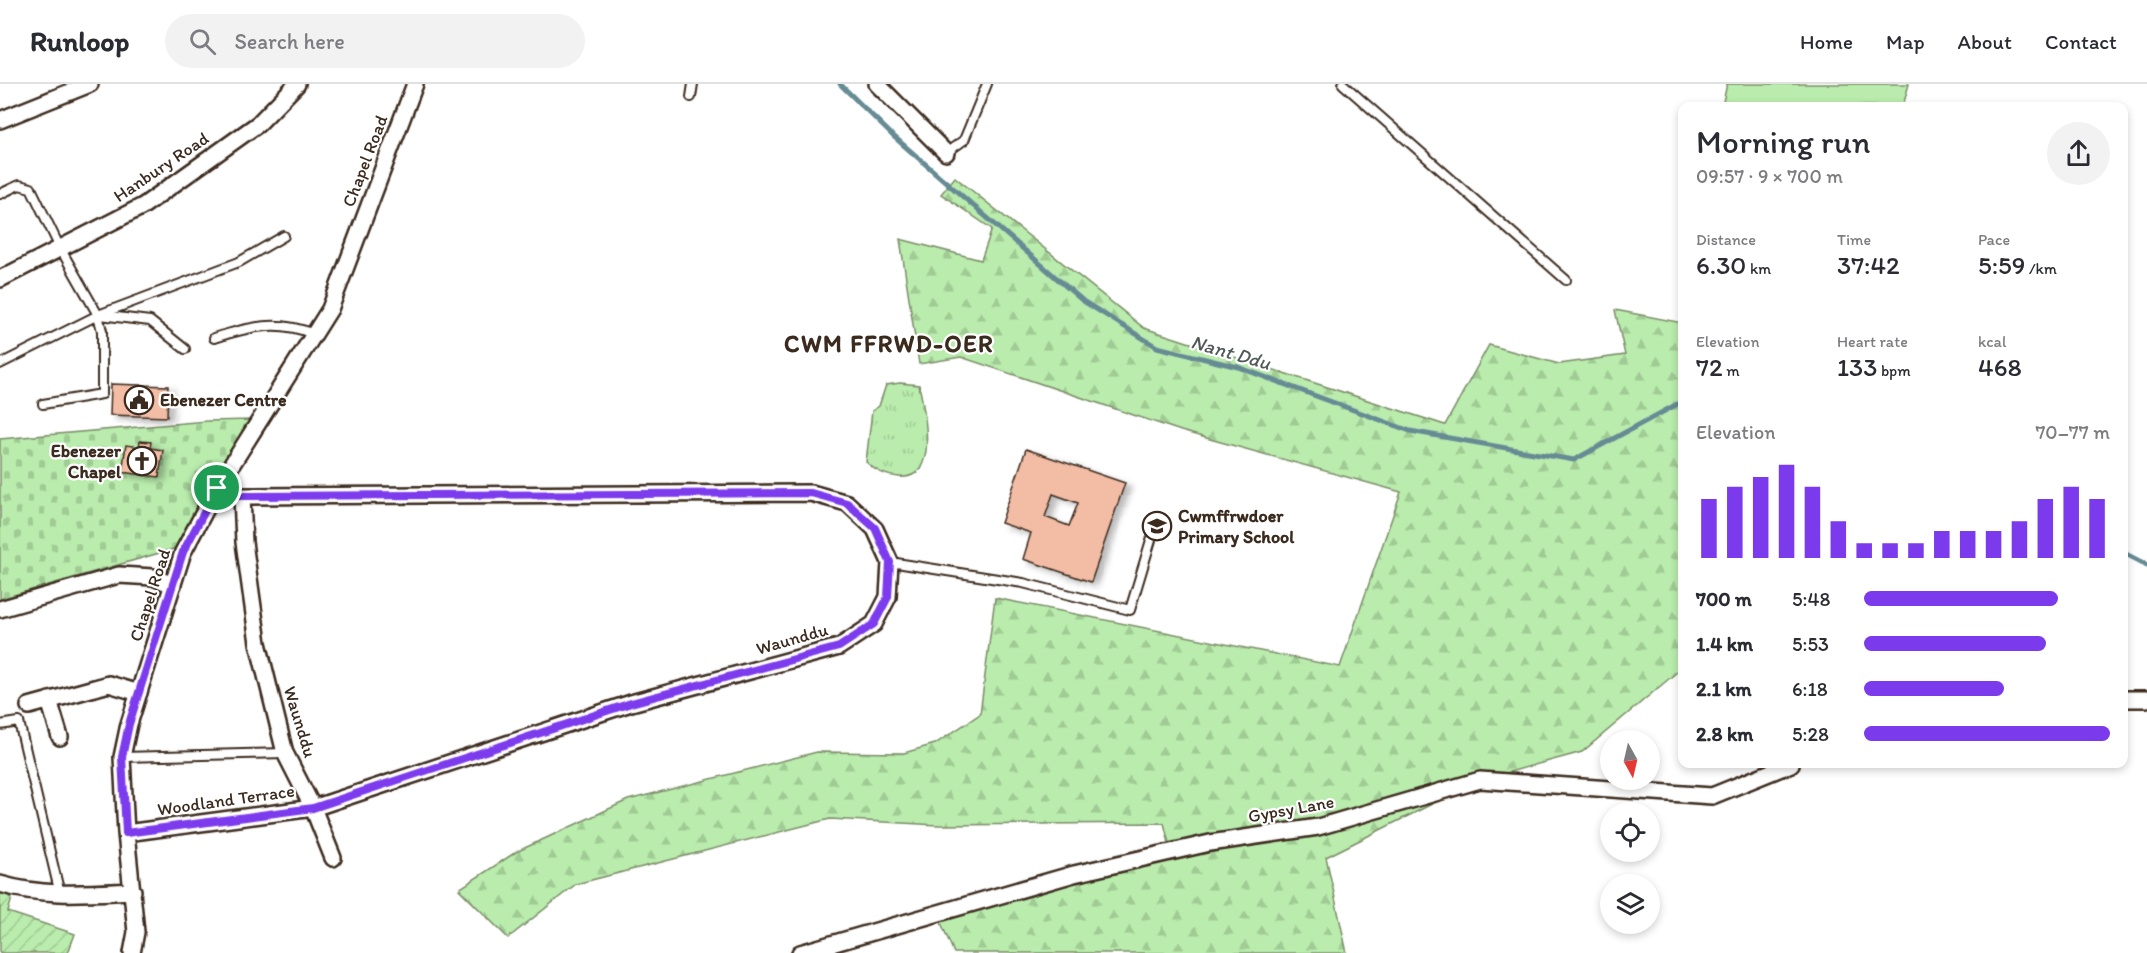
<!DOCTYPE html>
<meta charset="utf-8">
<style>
body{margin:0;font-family:Itim,sans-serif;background:#f2f2f3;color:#2b2b33;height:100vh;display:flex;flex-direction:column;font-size:22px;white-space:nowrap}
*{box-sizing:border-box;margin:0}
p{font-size:20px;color:#7c7c81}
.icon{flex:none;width:33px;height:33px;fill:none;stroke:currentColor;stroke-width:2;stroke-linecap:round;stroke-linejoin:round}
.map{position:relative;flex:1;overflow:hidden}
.panel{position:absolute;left:1678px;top:18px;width:450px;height:666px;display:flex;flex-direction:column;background:#fff;border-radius:12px;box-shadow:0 3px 9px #0003}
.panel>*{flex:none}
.needle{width:39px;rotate:172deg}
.fabs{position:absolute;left:1600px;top:646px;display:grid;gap:12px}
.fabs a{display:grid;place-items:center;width:60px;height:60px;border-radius:50%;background:#fff;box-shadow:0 3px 9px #0003;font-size:30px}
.pin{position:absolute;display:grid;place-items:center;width:51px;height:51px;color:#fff;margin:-26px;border:3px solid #fff;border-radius:50%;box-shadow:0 2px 6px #0007}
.round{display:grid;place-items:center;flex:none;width:63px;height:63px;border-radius:32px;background:#f2f2f3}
.summary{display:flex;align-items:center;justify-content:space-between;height:102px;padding:0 18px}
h1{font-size:33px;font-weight:600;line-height:45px}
.figures{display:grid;grid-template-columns:repeat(3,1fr);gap:9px;height:102px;padding:6px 18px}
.figures div{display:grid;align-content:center}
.figures b{font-size:26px;font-weight:600}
.figures small{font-size:16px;font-weight:400}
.figures p{font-size:16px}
.chart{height:168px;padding:12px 18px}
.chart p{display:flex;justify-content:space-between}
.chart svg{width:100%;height:108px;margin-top:6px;stroke:#7c3aed;stroke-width:6}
ul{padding:0 18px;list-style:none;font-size:20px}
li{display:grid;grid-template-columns:96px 72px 1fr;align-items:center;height:45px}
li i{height:15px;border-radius:8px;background:#7c3aed}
header{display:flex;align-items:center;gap:36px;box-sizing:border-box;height:84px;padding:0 30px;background:#fff;border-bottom:2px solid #e1e1e2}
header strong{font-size:28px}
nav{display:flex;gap:33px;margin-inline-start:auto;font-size:21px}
.search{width:420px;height:54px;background:#f2f2f3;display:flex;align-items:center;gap:15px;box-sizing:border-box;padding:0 21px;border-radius:33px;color:#7c7c81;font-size:22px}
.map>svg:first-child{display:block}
.grass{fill:#b9ecad;stroke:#7a8b66;stroke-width:1.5}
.forest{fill:url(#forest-firs);stroke:#7a8b66;stroke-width:1.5}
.cemetery{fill:url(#cemetery-stones);stroke:#7a8b66;stroke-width:1.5}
.park{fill:url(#park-tufts);stroke:#7a8b66;stroke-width:1.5}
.garden{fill:url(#garden-furrows);stroke:#7a8b66;stroke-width:1.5}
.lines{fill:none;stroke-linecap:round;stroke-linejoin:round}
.stream{stroke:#668b94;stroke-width:5}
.building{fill:#f2bca5;stroke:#3b2a1e;stroke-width:1.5;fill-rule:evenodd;filter:url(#shadow)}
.lane-casing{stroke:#3b2a1e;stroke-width:12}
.street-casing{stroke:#3b2a1e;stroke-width:20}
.lane{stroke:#fff;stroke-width:8}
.street{stroke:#fff;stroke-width:15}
.route-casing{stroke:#fff;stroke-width:12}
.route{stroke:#7c3aed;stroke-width:8}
.labels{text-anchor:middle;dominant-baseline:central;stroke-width:4.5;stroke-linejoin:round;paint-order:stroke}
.street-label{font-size:18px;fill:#3b2a1e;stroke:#fff}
.poi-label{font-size:18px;font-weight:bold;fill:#3b2a1e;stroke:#fff;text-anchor:start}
.water-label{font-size:20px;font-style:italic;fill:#505b59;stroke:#fff}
.district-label{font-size:24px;font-weight:bold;letter-spacing:1.5px;fill:#3b2a1e;stroke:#fff}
</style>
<header>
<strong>Runloop</strong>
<div class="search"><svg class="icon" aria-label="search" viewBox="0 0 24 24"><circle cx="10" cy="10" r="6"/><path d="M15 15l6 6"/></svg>Search here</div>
<nav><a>Home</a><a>Map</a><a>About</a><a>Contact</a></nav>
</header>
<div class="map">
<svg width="2147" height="869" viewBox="0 0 2147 869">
<defs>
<pattern id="forest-firs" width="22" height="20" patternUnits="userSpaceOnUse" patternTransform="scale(1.5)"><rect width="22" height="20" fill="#b9ecad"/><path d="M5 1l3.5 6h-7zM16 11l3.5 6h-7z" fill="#a0cb94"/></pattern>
<pattern id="cemetery-stones" width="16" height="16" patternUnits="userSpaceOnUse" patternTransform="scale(1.5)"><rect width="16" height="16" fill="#b9ecad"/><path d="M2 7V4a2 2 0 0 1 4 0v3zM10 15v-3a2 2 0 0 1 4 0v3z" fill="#a0cb94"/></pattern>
<pattern id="park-tufts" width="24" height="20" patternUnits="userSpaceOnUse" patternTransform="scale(1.5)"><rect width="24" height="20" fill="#b9ecad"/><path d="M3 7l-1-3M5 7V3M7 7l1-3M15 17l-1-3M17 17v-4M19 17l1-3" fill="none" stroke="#a0cb94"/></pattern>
<pattern id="garden-furrows" width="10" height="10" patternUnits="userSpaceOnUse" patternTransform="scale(1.5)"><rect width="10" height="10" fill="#b9ecad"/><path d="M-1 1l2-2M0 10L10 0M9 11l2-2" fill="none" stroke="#a0cb94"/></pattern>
<filter id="shadow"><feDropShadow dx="6" dy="4" stdDeviation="3" flood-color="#0004"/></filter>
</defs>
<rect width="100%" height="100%" fill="#fff"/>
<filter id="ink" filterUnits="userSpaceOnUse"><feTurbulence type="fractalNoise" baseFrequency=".0167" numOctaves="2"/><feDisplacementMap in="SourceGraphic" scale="12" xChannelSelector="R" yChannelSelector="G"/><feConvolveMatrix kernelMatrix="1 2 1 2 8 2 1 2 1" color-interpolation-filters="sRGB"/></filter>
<g filter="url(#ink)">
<path class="grass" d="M1727,0H1909L1903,22H1722Z"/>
<path class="forest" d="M955,93L1144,244L1445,341L1489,261L1559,280L1625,271L1615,226L1683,239V583L1582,668L1480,696L1326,773L1347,869H954L937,829L1171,767L1164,739L938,741L830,735L576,800L508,854L459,805L516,768L628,716L817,668L904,669L935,660L980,630L995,514L1340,583L1401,408L1181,347L961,273L919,280L900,155L981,176L992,145L941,110Z"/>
<path class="cemetery" d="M251,336L214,392L180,463L0,515V355L207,337Z"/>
<path class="park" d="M900,299L919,301C924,325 941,397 899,393C886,392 875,387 866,378L872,327L879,322L886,301Z"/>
<path class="garden" d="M0,808L12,814L8,828L75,850L68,869H0Z"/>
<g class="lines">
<path class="stream" d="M840,0L892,51L1083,217L1157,263L1238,283L1410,347L1574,376L1683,317
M2124,469L2147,481"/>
</g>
<path class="building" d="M111,300L168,302L167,333L110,331Z
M140,357L151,358L150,364L163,366L159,393L122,388L126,361L139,363Z
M1026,365L1125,399L1091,498L1023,475L1031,449L1001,439ZM1053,410L1078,419L1069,442L1045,433Z"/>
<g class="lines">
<g class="lane-casing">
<path id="lane" d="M1343,0L1566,196
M691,13L693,0
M946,69L964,56L987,0
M0,110L19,101L31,104L60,164L98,231L102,247V310L43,320
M100,231L150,237L185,265
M214,254C249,243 278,235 313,250
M0,280L98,231L239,178L284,152
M890,478L1023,499L1130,526L1151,456
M0,641L19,638L60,810
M122,673L285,669"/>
</g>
<g class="street-casing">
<path id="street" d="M877,0L946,69
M0,36L90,0
M0,195L143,122L258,40L297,0
M217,404L242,412L811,409L847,419L875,445L890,478L888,513L874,540L839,563L631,619L313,724L285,669L258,559L244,458L242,412
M0,525L119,491L153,493L173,501
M2124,615H2147
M49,616L60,653
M29,622L109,600L139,609
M126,749L313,724L333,774
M0,800C44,813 88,809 133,807
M132,869L136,848L126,749L122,673L129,640L183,468L217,404L330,225L415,0
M800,869L1074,790L1210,759L1318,743L1480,696L1712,712L1791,680"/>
</g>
<use href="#lane" class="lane"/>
<use href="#street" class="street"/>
</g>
</g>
<g class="lines" filter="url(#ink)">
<g class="route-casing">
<path id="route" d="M217,404L242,412L811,409L847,419L875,444L890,478L888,513L874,540L839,563L631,619L313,724L126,749L122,673L129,640L183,468Z"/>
</g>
<use href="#route" class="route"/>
</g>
<defs>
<g id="civic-ring" transform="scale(1.5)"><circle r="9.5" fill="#fff" stroke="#3b2a1e" stroke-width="1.5"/><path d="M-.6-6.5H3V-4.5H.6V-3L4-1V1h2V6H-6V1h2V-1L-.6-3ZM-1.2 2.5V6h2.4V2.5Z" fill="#3b2a1e"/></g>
<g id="church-ring" transform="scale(1.5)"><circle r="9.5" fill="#fff" stroke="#3b2a1e" stroke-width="1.5"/><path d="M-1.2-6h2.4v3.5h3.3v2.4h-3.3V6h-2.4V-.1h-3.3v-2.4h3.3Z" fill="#3b2a1e"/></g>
<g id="school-ring" transform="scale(1.5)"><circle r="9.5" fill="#fff" stroke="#3b2a1e" stroke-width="1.5"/><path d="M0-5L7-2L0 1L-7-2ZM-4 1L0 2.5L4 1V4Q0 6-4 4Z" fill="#3b2a1e"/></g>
</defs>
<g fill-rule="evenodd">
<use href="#civic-ring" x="139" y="316"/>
<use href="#church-ring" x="142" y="377"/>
<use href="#school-ring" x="1157" y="442"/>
</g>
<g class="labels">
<g class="street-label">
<text transform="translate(365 77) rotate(-69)">Chapel Road</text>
<text transform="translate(161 83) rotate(-34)">Hanbury Road</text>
<text transform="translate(150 511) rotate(-72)">Chapel Road</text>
<text transform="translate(792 555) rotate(-16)">Waunddu</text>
<text transform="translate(300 638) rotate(73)">Waunddu</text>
<text transform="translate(226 716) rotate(-8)">Woodland Terrace</text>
<text transform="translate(1291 725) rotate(-10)">Gypsy Lane</text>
</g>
<g class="poi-label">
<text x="160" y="316">Ebenezer Centre</text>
<text x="121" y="367" text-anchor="end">Ebenezer<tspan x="121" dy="21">Chapel</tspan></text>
<text x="1178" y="432">Cwmffrwdoer<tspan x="1178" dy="21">Primary School</tspan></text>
</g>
<g class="water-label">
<text transform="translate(1231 268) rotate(16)">Nant Ddu</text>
</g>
<g class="district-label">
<text x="889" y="259">CWM FFRWD-OER</text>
</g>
</g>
</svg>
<div class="fabs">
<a><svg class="needle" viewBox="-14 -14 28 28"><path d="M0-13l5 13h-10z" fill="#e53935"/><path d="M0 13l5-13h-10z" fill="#7c7c81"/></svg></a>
<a><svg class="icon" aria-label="locate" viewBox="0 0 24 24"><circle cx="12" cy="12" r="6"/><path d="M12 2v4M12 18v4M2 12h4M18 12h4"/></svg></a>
<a><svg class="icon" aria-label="layers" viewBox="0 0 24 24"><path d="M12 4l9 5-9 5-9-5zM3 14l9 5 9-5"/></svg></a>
</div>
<div class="pin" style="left:217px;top:404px;background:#1e9e55"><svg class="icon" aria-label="arrive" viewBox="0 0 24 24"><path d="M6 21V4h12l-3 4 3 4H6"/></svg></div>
<section class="panel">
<div class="summary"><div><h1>Morning run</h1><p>09:57 · 9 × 700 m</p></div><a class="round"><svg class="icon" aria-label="share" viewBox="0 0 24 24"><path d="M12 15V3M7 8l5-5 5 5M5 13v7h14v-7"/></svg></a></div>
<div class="figures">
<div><p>Distance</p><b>6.30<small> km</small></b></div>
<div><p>Time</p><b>37:42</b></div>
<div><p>Pace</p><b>5:59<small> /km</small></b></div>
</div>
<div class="figures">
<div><p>Elevation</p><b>72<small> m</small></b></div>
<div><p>Heart rate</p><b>133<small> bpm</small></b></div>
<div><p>kcal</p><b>468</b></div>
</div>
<div class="chart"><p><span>Elevation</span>70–77 m</p>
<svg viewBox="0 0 160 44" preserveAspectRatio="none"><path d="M5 44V20M15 44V15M25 44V11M35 44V6M45 44V15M55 44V29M65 44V38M75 44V38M85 44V38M95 44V33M105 44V33M115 44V33M125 44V29M135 44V20M145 44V15M155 44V20"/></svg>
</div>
<ul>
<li><b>700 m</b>5:48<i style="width:79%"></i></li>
<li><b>1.4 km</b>5:53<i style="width:74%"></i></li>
<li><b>2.1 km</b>6:18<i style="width:57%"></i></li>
<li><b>2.8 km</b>5:28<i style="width:100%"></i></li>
</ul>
</section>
</div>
